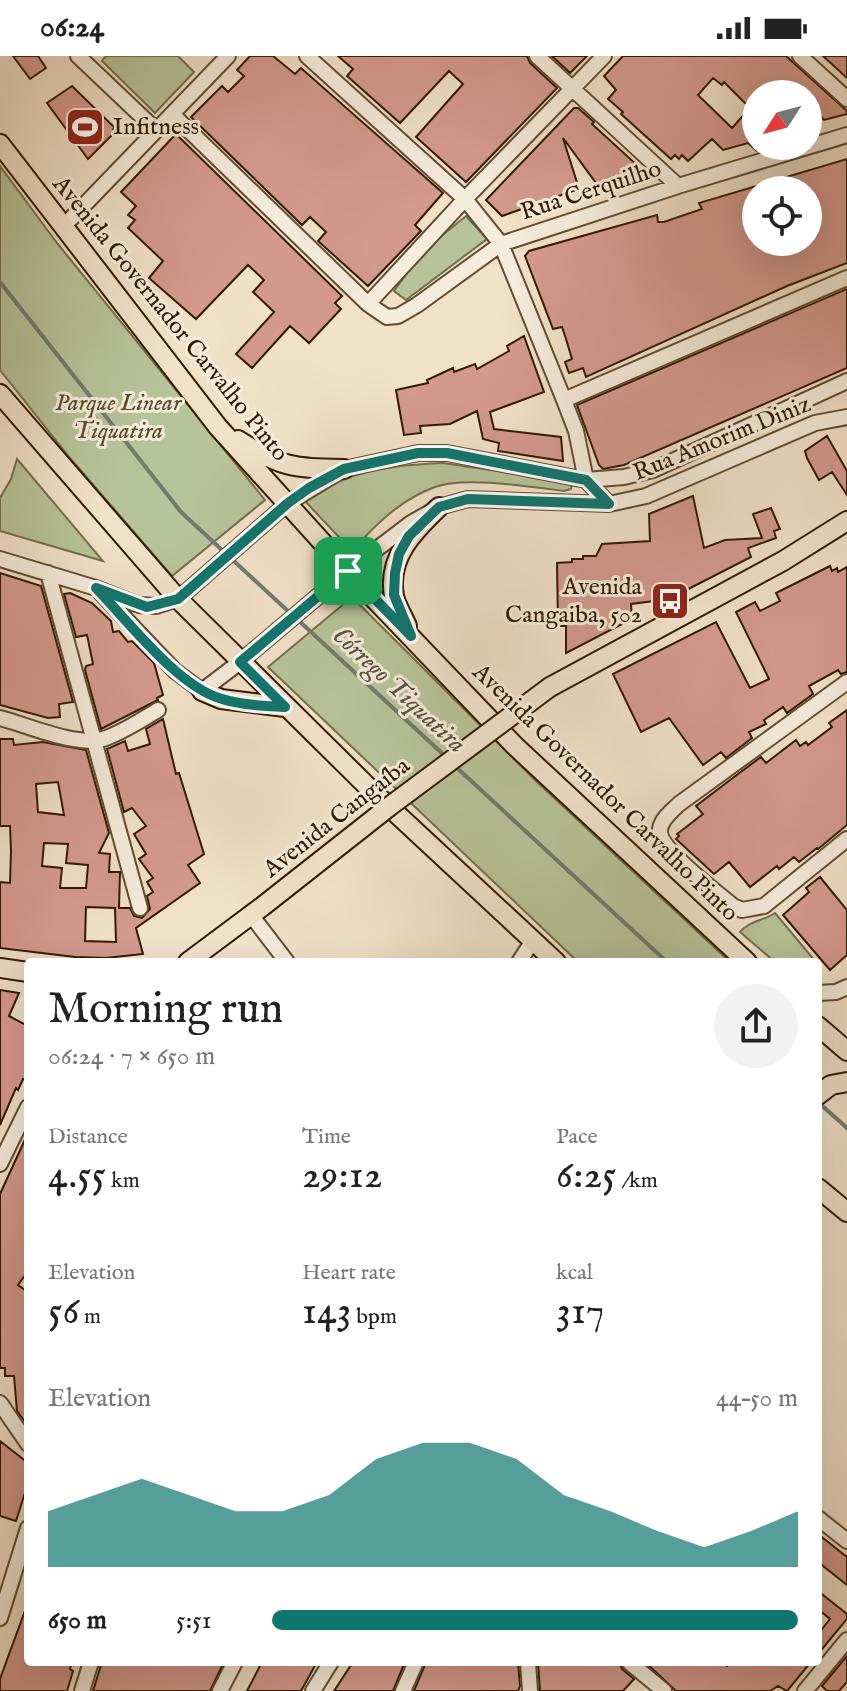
<!DOCTYPE html>
<meta charset="utf-8">
<style>
body{margin:0;font-family:"IM FELL English",serif;background:#f2f2f2;color:#222;height:100vh;display:flex;flex-direction:column;font-size:30px;white-space:nowrap}
*{box-sizing:border-box;margin:0}
p{font-size:26px;color:#767676}
.icon{flex:none;width:44px;height:44px;fill:none;stroke:currentColor;stroke-width:2;stroke-linecap:round;stroke-linejoin:round}
.map{position:relative;flex:1;overflow:hidden}
.drawer{position:absolute;left:24px;top:902px;width:798px;height:708px;display:flex;flex-direction:column;background:#fff;border-radius:8px;box-shadow:0 8px 32px #0002}
.drawer>*{flex:none}
.needle{width:52px;rotate:234deg}
.buttons{position:absolute;left:742px;top:24px;display:grid;gap:16px}
.buttons a{display:grid;place-items:center;width:80px;height:80px;border-radius:50%;background:#fff;box-shadow:0 8px 32px #0002;font-size:40px}
.pin{position:absolute;display:grid;place-items:center;width:68px;height:68px;color:#fff;margin:-34px;border-radius:16px;box-shadow:0 4px 12px #0006}
.round{display:grid;place-items:center;flex:none;width:84px;height:84px;border-radius:42px;background:#f2f2f2}
.head{display:flex;align-items:center;justify-content:space-between;height:136px;padding:0 24px}
h1{font-size:44px;font-weight:600;line-height:60px}
.stats{display:grid;grid-template-columns:repeat(3,1fr);gap:12px;height:136px;padding:8px 24px}
.stats div{display:grid;align-content:center}
.stats b{font-size:40px;font-weight:600}
.stats small{font-size:22px;font-weight:400}
.stats p{font-size:22px}
.chart{height:224px;padding:16px 24px}
.chart p{display:flex;justify-content:space-between}
.chart svg{width:100%;height:144px;margin-top:8px;fill:#0f766e;opacity:.7}
ul{padding:0 24px;list-style:none;font-size:26px}
li{display:grid;grid-template-columns:128px 96px 1fr;align-items:center;height:60px}
li i{height:20px;border-radius:10px;background:#0f766e}
.status{display:flex;justify-content:space-between;align-items:center;height:56px;padding:0 40px;background:#fff;direction:ltr}
.status svg{height:22px;fill:currentColor}
.map>svg:first-child{display:block}
.green{fill:#b7c399;stroke:#746e4c;stroke-width:2}
.lines{fill:none;stroke-linecap:round;stroke-linejoin:round}
.stream{stroke:#717b70;stroke-width:4}
.building{fill:#d4998e;stroke:#311a00;stroke-width:2;fill-rule:evenodd}
.minor-casing{stroke:#614c32;stroke-width:18}
.major-casing{stroke:#311a00;stroke-width:22}
.minor{stroke:#f6ecdc;stroke-width:14}
.major{stroke:#f1e1c9;stroke-width:18}
.major-bridge-casing{stroke:#311a00;stroke-width:22;stroke-linecap:butt}
.major-bridge{stroke:#f1e1c9;stroke-width:18}
.route-casing{stroke:#fff;stroke-width:16}
.route{stroke:#0f766e;stroke-width:10}
.labels{text-anchor:middle;dominant-baseline:central;stroke-width:6;stroke-linejoin:round;paint-order:stroke}
.poi-label{font-size:24px;fill:#311a00;stroke:#f6ecdc;text-anchor:start}
.street-label{font-size:24px;fill:#311a00;stroke:#f6ecdc}
.park-label{font-size:24px;font-style:italic;fill:#594d2e;stroke:#f6ecdc}
.water-label{font-size:26px;font-style:italic;fill:#565341;stroke:#f6ecdc}
</style>
<div class="status"><b>06:24</b><svg viewBox="0 0 49 12"><path d="M0 12V9h3v3zM5 12V6h3v6zM10 12V3h3v9zM15 12V0h3v12zM26 1h20v11H26zM47 4h2v5h-2z"/></svg></div>
<div class="map">
<svg width="847" height="1635" viewBox="0 0 847 1635">
<rect width="100%" height="100%" fill="#f1e1c9"/>
<filter id="stains"><feTurbulence type="fractalNoise" baseFrequency=".0025" numOctaves="4"/><feColorMatrix values="0 0 0 0 .2 0 0 0 0 .09 0 0 0 0 .02 0 0 0 .5 -.17"/></filter>
<radialGradient id="worn" r=".72"><stop offset=".6" stop-color="#630" stop-opacity="0"/><stop offset="1" stop-color="#630" stop-opacity=".3"/></radialGradient>
<path class="green" d="M106,0H178L194,16L155,57L102,5Z
M0,110L57,187L265,444L172,520L70,402L0,314Z
M466,160L487,183L406,244L394,235L423,195Z
M17,403L103,505L0,475V442L11,423Z
M443,407L568,425L572,428L571,433L564,435C532,431 464,420 435,431C400,444 376,468 352,495L304,444C349,414 391,409 443,407Z
M352,541L537,726L730,906H578L268,611Z
M775,857L816,906H775L740,876C749,865 763,865 775,857Z"/>
<g class="lines">
<path class="stream" d="M0,226L181,456L290,557
M297,563L446,701
M455,710L667,906
M818,1046L847,1072"/>
</g>
<path class="building" d="M13,0H38L46,12L30,23Z
M250,0H273L295,18L301,12L443,137L415,169L421,175L368,230L318,185L326,176L310,161L302,169L191,61L222,30L228,36L244,20L237,14Z
M338,0H527L530,7L557,32L466,126L416,81L463,28L449,15L400,67L347,20L353,13Z
M552,0H587L570,17Z
M623,0H786L847,55V58L824,64L819,59L808,71V38H756V94L748,87L723,94L712,83L688,105L682,99L679,103L675,99L671,103L621,58L623,56L608,43L616,34L604,20ZM713,22L722,29L724,26L750,52L732,72L698,39Z
M823,0H847V22Z
M72,30L114,71L112,79L88,103L47,47Z
M574,52H578L594,66L592,68L638,110L628,123L599,131L563,82L579,133L502,160L486,144Z
M176,78L342,240L335,247L341,253L309,287L290,270L252,312L236,298L274,256L253,236L264,224L248,209L196,263L149,222L163,205L128,172L135,164L128,159L136,150L121,136Z
M847,103V207L787,230L586,321L583,312L569,317L565,306L572,303L566,283L562,271L553,273L525,200L529,195L657,159L658,166H664L702,153L699,147ZM756,134H808V186H756Z
M847,233V312L624,409L603,413L599,409L577,349Z
M524,280L544,336L490,356L494,373L561,381L563,405L498,395L499,387L483,383L477,355L450,368L420,370L421,377L404,379L396,334L428,327L427,324L453,312L454,316L475,308L477,313L509,295L507,290Z
M827,380L847,415V439L832,416L819,424L807,402L805,395Z
M693,440L704,492L725,484L762,482L753,458L771,452L780,473L774,475L776,482L748,492L751,501L655,550V545L631,548L632,563L566,597V570H558L557,507L572,506V503H583V500H596L602,488L650,485L649,458Z
M830,510L832,515L837,512L838,516L847,511V616L841,618L838,614L809,630L813,638L787,657L783,651L764,664L766,668L749,676L752,682L726,702L721,696L703,709L669,662L641,676L613,618L716,566L750,632L769,623L736,556L755,546L760,555L780,545L776,537Z
M0,517L41,530L73,646L59,648L60,661L48,662L0,649Z
M70,537L92,547L111,565L113,576L119,575L128,586L132,585L154,607L163,639L157,642L158,644L101,673L85,614L86,610L93,608L87,579L76,581L64,538Z
M847,654V769L818,793L817,792L799,806L794,801L779,813L777,810L750,831L729,806L714,818L676,783L679,780L677,778L703,758L696,750L738,718L761,701L766,707L796,684L800,690L806,686L808,689L832,671L829,667Z
M163,663L176,718L179,717L204,798L188,809L200,827L136,872L143,898L106,902L75,901L0,892V826L10,827L11,795L10,770H0V683H13L14,689L43,686L86,694L109,777L99,797L110,798L109,816H120L119,852H130L134,860L142,862L150,853L147,840L153,836L147,826L153,822L139,803L146,798L134,778L146,770L132,752L124,756L107,693L125,685L128,695L150,688L146,673ZM58,726L64,759L38,756L36,728ZM44,787L68,788L66,807L88,809L86,832H60L62,812L42,810ZM86,851L115,852L116,886L85,885Z
M820,821L847,854V899L830,914L783,859L809,836L806,832Z
M0,934L19,937L9,960L28,970V1025L23,1023L18,1034L16,1032L0,1069Z
M28,1077V1215L18,1229L28,1236V1370L17,1355L14,1320H5V1312H0V1138Z
M0,1385L28,1407V1427L16,1465L0,1460Z
M818,1478L847,1501V1529L818,1506Z
M818,1535L847,1558V1563L818,1598V1578L830,1563L818,1553Z
M26,1552H28V1606H72L70,1613L73,1615L67,1635H0V1623Z
M847,1600V1626L839,1635H827L822,1630Z
M102,1606H224L210,1635H93Z
M262,1606H317L301,1635H247Z
M353,1606H405L393,1635H334Z
M426,1606H518L520,1630L518,1635H414Z
M538,1606H619L622,1613L634,1623L623,1635H540Z
M645,1606H722L727,1610L731,1606H811L787,1635L778,1630L770,1635H676Z"/>
<g class="lines">
<g class="minor-casing">
<path id="minor" d="M78,0L156,74
M307,0L465,143L501,188L564,344L576,375L586,424L609,448
M537,0L678,130
M800,0L847,43
M172,58L368,248L387,261L398,260L417,249L501,188L678,130L847,79
M63,171L228,0
M368,248L465,143L604,0
M564,344L847,222
M0,503L96,532L139,549L156,550L178,543L288,447L344,413L418,397H447L586,424L624,421L653,414L847,325
M48,517L140,852
M101,537L175,615L202,635L240,606L348,515L411,467L439,451L468,443L609,448L646,440L815,367L847,361
M847,626L679,748C672,755 662,762 660,773C657,792 718,837 733,850L742,854L764,850L847,783
M0,662C27,669 76,691 103,683C122,677 141,664 158,654
M251,859L287,906
M519,906L532,886
M818,937L836,936L847,931
M0,1108L28,1051
M0,1347L28,1388
M818,1462L847,1485
M0,1562L28,1472
M528,1606L530,1635
M629,1606L664,1635
M82,1635L91,1606
M220,1635L235,1606
M313,1635L331,1606
M403,1635L416,1606
M805,1635L847,1584"/>
</g>
<g class="major-casing">
<path id="major" d="M0,88L218,371L360,528L515,690L747,906
M0,338L178,543L371,734L556,906
M238,384C282,412 293,412 344,413
M407,570C403,560 396,550 394,540C387,501 414,475 439,451
M550,631L783,505L847,465
M202,635L221,643L285,651
M188,906L263,850
M0,912L28,916
M818,970L847,995
M818,1039L831,1029L847,1026
M818,1132L847,1156"/>
</g>
<use href="#minor" class="minor"/>
<use href="#major" class="major"/>
<g class="major-bridge-casing">
<path id="major-bridge" d="M263,850L390,750L550,631"/>
</g>
<use href="#major-bridge" class="major-bridge"/>
</g>
<g class="lines">
<g class="route-casing">
<path id="route" d="M418,397H447L586,424L609,448L468,443L439,451L409,480L399,498L395,517L394,539L411,580L348,515L240,606L285,651C264,650 242,649 222,643C178,631 128,565 96,532L147,551L178,543L288,447L309,432L344,413Z"/>
</g>
<use href="#route" class="route"/>
</g>
<defs>
<g id="stadium-square" transform="scale(2)"><rect x="-9" y="-9" width="18" height="18" rx="4" fill="#8f2418" stroke="#f6ecdc"/><path d="M0-5a6.5 5 0 1 0 0 10a6.5 5 0 1 0 0-10ZM-3.5-1.8h7v3.6h-7Z" fill="#fff"/></g>
<g id="bus-square" transform="scale(2)"><rect x="-9" y="-9" width="18" height="18" rx="4" fill="#8f2418" stroke="#f6ecdc"/><path d="M-5-6H5V4H4V6H2V4H-2V6H-4V4H-5ZM-3.5-4V0h7V-4ZM-3.5 1.2v1.5H-2V1.2ZM2 1.2v1.5H3.5V1.2Z" fill="#fff"/></g>
</defs>
<g fill-rule="evenodd">
<use href="#stadium-square" x="85" y="71"/>
<use href="#bus-square" x="670" y="545"/>
</g>
<g class="labels">
<g class="poi-label">
<text x="113" y="71">Infitness</text>
<text x="642" y="531" text-anchor="end">Avenida<tspan x="642" dy="28">Cangaiba, 502</tspan></text>
</g>
<g class="street-label">
<text transform="translate(591 135) rotate(-18)">Rua Cerquilho</text>
<text transform="translate(170 263) rotate(51)">Avenida Governador Carvalho Pinto</text>
<text transform="translate(722 383) rotate(-22)">Rua Amorim Diniz</text>
<text transform="translate(605 737) rotate(44)">Avenida Governador Carvalho Pinto</text>
<text transform="translate(337 762) rotate(-38)">Avenida Cangaíba</text>
</g>
<g class="park-label">
<text x="118" y="347">Parque Linear<tspan x="118" dy="28">Tiquatira</tspan></text>
</g>
<g class="water-label">
<text transform="translate(399 634) rotate(43)">Córrego Tiquatira</text>
</g>
</g>
<rect width="100%" height="100%" filter="url(#stains)"/>
<rect width="100%" height="100%" fill="url(#worn)"/>
</svg>
<div class="buttons">
<a><svg class="needle" viewBox="-14 -14 28 28"><path d="M0-13l5 13h-10z" fill="#e53935"/><path d="M0 13l5-13h-10z" fill="#767676"/></svg></a>
<a><svg class="icon" aria-label="locate" viewBox="0 0 24 24"><circle cx="12" cy="12" r="6"/><path d="M12 2v4M12 18v4M2 12h4M18 12h4"/></svg></a>
</div>
<div class="pin" style="left:348px;top:515px;background:#1e9e55"><svg class="icon" aria-label="arrive" viewBox="0 0 24 24"><path d="M6 21V4h12l-3 4 3 4H6"/></svg></div>
<section class="drawer">
<div class="head"><div><h1>Morning run</h1><p>06:24 · 7 × 650 m</p></div><a class="round"><svg class="icon" aria-label="share" viewBox="0 0 24 24"><path d="M12 15V3M7 8l5-5 5 5M5 13v7h14v-7"/></svg></a></div>
<div class="stats">
<div><p>Distance</p><b>4.55<small> km</small></b></div>
<div><p>Time</p><b>29:12</b></div>
<div><p>Pace</p><b>6:25<small> /km</small></b></div>
</div>
<div class="stats">
<div><p>Elevation</p><b>56<small> m</small></b></div>
<div><p>Heart rate</p><b>143<small> bpm</small></b></div>
<div><p>kcal</p><b>317</b></div>
</div>
<div class="chart"><p><span>Elevation</span>44–50 m</p>
<svg viewBox="0 0 160 44" preserveAspectRatio="none"><path d="M0 44V27L10 22L20 17L30 22L40 27L50 27L60 22L70 11L80 6L90 6L100 11L110 22L120 27L130 33L140 38L150 33L160 27V44z"/></svg>
</div>
<ul>
<li><b>650 m</b>5:51<i style="width:100%"></i></li>
</ul>
</section>
</div>
